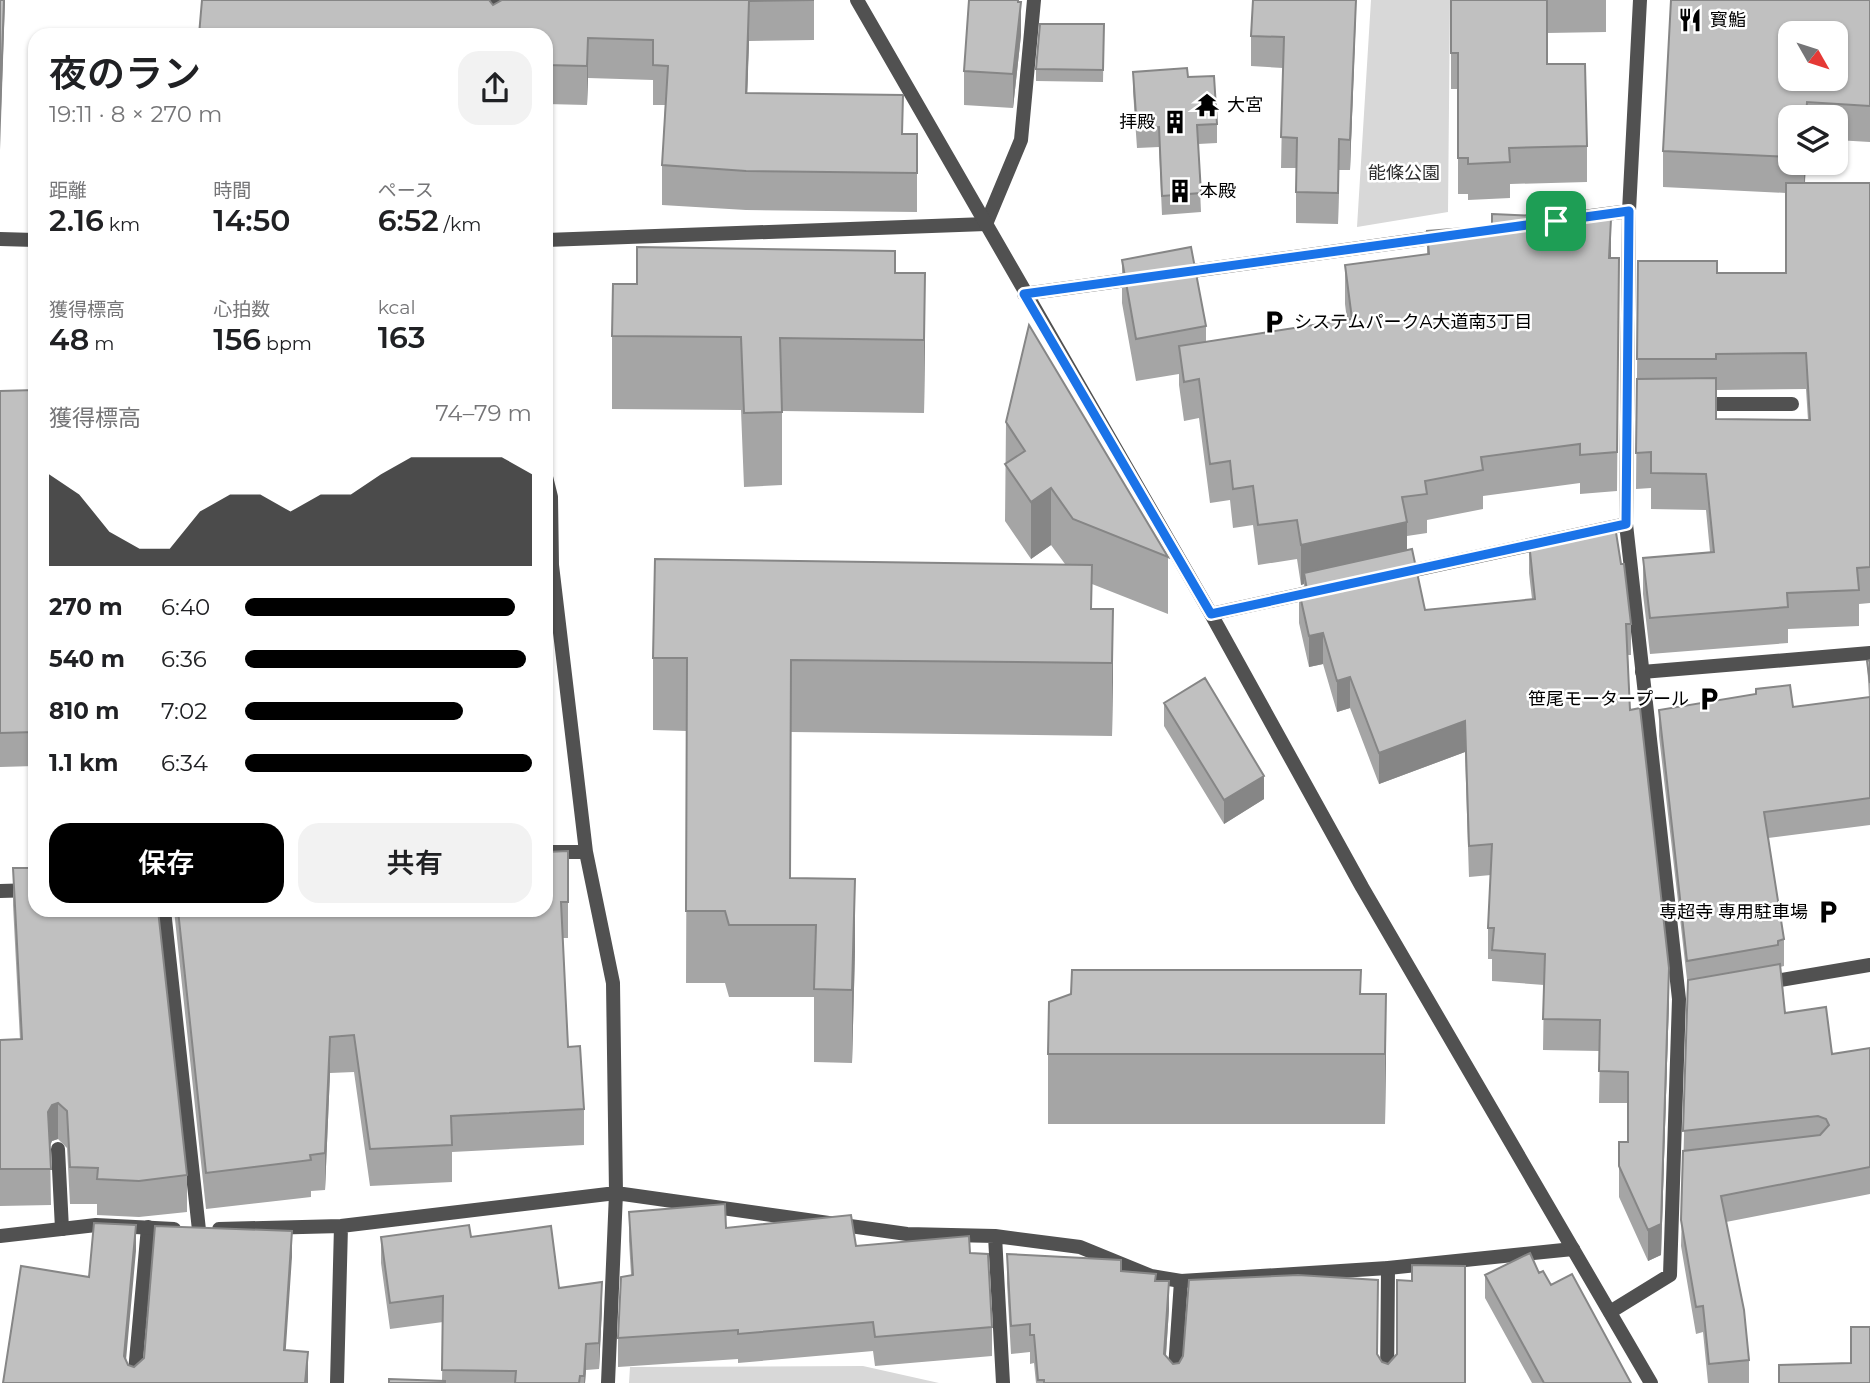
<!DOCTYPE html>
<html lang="ja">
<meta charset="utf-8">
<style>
body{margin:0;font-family:Montserrat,"Noto Sans JP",sans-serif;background:#f2f2f2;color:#202124;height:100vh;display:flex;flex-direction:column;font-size:26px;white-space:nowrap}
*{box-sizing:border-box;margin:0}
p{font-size:23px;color:#757577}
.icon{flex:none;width:38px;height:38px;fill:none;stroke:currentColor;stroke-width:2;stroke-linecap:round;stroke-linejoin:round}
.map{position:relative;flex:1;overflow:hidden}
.side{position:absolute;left:28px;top:28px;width:525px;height:889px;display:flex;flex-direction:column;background:#fff;border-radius:21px;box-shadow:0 2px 5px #0004}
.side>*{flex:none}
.needle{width:46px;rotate:129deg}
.controls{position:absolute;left:1778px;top:21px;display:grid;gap:14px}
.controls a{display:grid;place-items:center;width:70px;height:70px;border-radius:14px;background:#fff;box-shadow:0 2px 5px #0004;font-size:35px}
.pin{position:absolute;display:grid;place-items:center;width:60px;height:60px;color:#fff;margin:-30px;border-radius:14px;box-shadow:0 4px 10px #0006}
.round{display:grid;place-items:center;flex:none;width:74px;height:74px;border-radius:21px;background:#f2f2f2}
.summary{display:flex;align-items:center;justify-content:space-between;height:119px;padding:0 21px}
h1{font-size:38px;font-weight:600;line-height:52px}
.stats{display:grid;grid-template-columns:repeat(3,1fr);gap:10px;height:119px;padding:7px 21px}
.stats div{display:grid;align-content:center}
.stats b{font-size:30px;font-weight:600}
.stats small{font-size:19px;font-weight:400}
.stats p{font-size:19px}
.chart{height:196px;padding:14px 21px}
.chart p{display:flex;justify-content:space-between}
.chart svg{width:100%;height:126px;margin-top:7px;fill:#000;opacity:.7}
.cta{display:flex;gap:14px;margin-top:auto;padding:14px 21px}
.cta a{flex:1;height:80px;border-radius:21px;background:#000;color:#fff;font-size:28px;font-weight:600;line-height:80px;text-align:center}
.cta a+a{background:#f2f2f2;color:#202124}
ul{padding:0 21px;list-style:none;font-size:23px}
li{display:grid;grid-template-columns:112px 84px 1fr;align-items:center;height:52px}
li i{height:18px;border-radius:9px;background:#000}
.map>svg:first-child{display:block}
.green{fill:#d8d8d8}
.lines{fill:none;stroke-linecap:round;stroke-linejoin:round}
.service{stroke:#515151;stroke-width:14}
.minor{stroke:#515151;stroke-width:14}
.tertiary{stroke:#515151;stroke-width:14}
.wall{fill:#a5a5a5;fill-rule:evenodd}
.shaded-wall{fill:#868686}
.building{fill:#c0c0c0;stroke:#868686;stroke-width:2;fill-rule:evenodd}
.route-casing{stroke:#fff;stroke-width:14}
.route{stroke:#1a73e8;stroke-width:9}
.labels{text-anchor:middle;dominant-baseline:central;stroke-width:5;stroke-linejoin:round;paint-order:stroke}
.poi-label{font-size:18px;fill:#000;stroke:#fff;text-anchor:start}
.park-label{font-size:18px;fill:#2f2f2f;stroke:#fff}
</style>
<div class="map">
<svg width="1870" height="1383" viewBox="0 0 1870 1383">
<rect width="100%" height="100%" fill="#fff"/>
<path class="green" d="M1371,0H1450L1448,212L1357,227Z
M863,1366L939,1383H629L630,1367Z"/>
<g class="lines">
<path class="service" d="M1699,404H1792
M1397,574L1626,524
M1211,614L1316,591
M1642,672L1870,653
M58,1149L62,1229
M134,1383L148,1227
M1174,1383L1181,1281
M1387,1383L1388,1268"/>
<path class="minor" d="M494,35L495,0
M1560,220L1629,211
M0,239L35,240
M546,240L986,224L1021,140L1034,0
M1178,273L1446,236
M1024,294L1141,278
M546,477L551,497L552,565L586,852L613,983L616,1193L608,1383
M546,852H586
M0,891L35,890
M164,910L199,1230
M1763,983L1870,965
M219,1229L341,1226L616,1193L907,1234L995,1236L1080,1247L1151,1276L1181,1281L1388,1268L1573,1249
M0,1236L96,1225L174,1229
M995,1236L1003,1383
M1610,1312L1670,1275L1679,999L1626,524L1629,211L1640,0
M337,1383L341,1226"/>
<path class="tertiary" d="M857,0L1211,614L1362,887L1651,1383"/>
</g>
<path class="wall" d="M814,0V40L749,41L747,93L903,134H917V212L746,210L662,205V165L665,105H653V80L588,78L587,105L546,104V35L493,5Z
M1019,0L1021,35L1013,108L964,105V71Z
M1356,0L1350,170H1339L1338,224L1296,223V168H1281L1283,68L1251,66V36Z
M1451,0H1606V32L1547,33V64L1587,146V182L1510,184V198L1468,200V194H1458V89H1451Z
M1870,0V142L1836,140V117H1790V163H1806L1805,183H1870V603L1859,604V626L1788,629V643L1650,654L1643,594V558L1710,552L1706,510L1651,509V488L1636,489L1638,261L1717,273H1786V193L1663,187V151ZM1806,389L1808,420L1716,419V390Z
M1104,24L1103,82L1036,81V69Z
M1133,72L1188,77L1217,124V143L1198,144L1201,212L1162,215L1159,147L1137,148L1133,91Z
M1427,231L1611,258H1619L1617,491L1580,494V483L1483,496V509L1427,520V533L1407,536V550L1425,610L1532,599L1529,573V542L1573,537V532L1621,564L1631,624V655H1628L1630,710L1669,999L1661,1255L1648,1261L1619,1197V1142H1628V1103H1599L1600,1051L1543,1050L1544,985L1492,981V959H1488V928L1491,875L1469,877L1465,752L1379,784L1350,708L1337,712L1323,664L1309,667L1299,623V591L1304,590V584L1301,585L1297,559L1258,565L1253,525L1233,528L1230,500L1210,503L1199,418L1184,421L1179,385V374L1136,381L1122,303V260L1206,326V342L1347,320L1345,304V265L1427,254Z
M895,273H925L924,413L782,411V485L744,487L741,410L612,409V336L637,284Z
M35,390V766L0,767V391Z
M1006,422L1168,557V614L1092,584V609H1113L1112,736L791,732L790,878L855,951L852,1063L814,1062V997H729L725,983H686L687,731L653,730V658L1065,564L1051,545L1031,559L1005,521Z
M1870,660V825L1768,838L1784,939V966L1780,967L1785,1013L1832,1054L1870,1048V1194L1726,1222L1749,1360V1383H1708L1703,1332L1696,1334L1681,1246L1688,988L1659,736V710L1793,707L1869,698L1867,661Z
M1164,703L1264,799L1224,824L1164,726Z
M568,851V938H563L568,1047L584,1109V1145L452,1152V1182L370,1186L354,1072L330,1073L325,1190L311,1191V1197L206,1209L174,910H546Z
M13,868L187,1175V1212L139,1217L97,1215V1204H70L67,1148L58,1139L52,1141L50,1146L51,1205L0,1206V1040H20L13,905Z
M1361,994H1386L1385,1124H1048V1054Z
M629,1212L726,1228L856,1246L970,1253L992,1327V1356L875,1366L873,1351L738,1363V1359L618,1367V1338L631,1275L629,1241Z
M381,1237H471L559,1288L602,1308L599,1369L586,1370L585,1383H389L442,1381L443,1322L390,1329L381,1263Z
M1007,1254L1121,1271L1156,1281L1169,1309L1166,1356L1173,1364L1378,1355L1382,1362L1465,1383H1036L1034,1363L1030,1364V1352L1011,1354L1007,1283Z
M1539,1273L1631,1383H1532L1485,1298V1275Z"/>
<path class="shaded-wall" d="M4,0H5L0,150V111Z
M1018,0H1019V24L1021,2V35L1013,108V74Z
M1356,0V13L1350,170V140Z
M749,1V41L746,133V93Z
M588,38V78L587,105V66Z
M1339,139V170L1338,224V193Z
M1804,163H1806L1804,194Z
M1611,219V258H1609Z
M925,273V346L924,413V340Z
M1051,488V545L1031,559V502Z
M1407,522V562L1304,573V584L1301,585V545Z
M1113,609V682L1112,736V663Z
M1323,633V664L1309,667V636Z
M1350,677V708L1337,712V681Z
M1465,721V752L1379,784V753Z
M1264,776V799L1224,824V800Z
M855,879V951L852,1063V990Z
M1669,968V999L1661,1255L1648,1261V1230Z
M1386,994V1063L1385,1124V1054Z
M330,1037V1073L325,1190V1153Z
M58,1103V1139L52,1141L48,1149V1112L52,1105Z
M136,1225V1251L124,1382V1356Z
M292,1231V1257L284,1376V1350Z
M1169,1281V1309L1164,1382V1354Z
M602,1282V1308L599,1369V1343Z
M586,1344V1370L585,1383H584Z
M308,1352V1383H305Z"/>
<path class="building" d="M0,0H4L0,111Z
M202,0H489L493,5L502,0H814L749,1L746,93L903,95L902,134H917V173L746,171L662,165L668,66L653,65V40L588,38L587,66L546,65V35H199Z
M969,0H1018V2H1021L1013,74L964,71Z
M1253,0H1356L1350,140L1339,139L1338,193L1296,192L1297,138L1281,137L1284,37L1251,36Z
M1451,0H1547V64H1585L1587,146L1509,148L1510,162L1468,164V158H1458V53H1451Z
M1671,0H1870V106L1807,102L1806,117H1790V157L1663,151ZM1790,33H1836V79H1790Z
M1040,24H1104L1103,70L1036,69Z
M1187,68L1188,77L1214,76L1217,124L1197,125L1201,193L1162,196L1159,127L1137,129L1133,72Z
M1786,183H1870V567L1857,568L1859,590L1787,593L1788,607L1650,618L1643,558L1714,552L1706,474L1651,473V452L1636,453L1637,379L1716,378V419L1810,420L1806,353L1716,354V359H1637L1638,261H1717V273H1786Z
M1492,214L1611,219L1609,258H1619L1617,452L1580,455V444L1481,457L1483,470L1425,481L1427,494L1402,497L1407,522L1301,545L1297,520L1258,525L1253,486L1233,489L1230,461L1210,464L1199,379L1184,382L1179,346L1352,319L1345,265L1429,254L1427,231L1492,226Z
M637,247L895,251V273H925L924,340L780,338L782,412L744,413L741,337L612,336L613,284H637Z
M1191,247L1206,326L1136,339L1122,260Z
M1029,325L1168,557L1073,519L1051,488L1031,502L1005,464L1025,451L1006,422Z
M35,390V732L0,733V391Z
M1615,526L1621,564H1624L1631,624H1626L1630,710L1640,708L1669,968L1661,1224L1648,1230L1619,1166V1142H1628V1072L1599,1071L1600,1020L1543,1019L1545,954L1492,950L1494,928H1488L1492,844L1469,846L1465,721L1379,753L1350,677L1337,681L1323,633L1309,636L1299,591L1307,590L1304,573L1412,549L1425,610L1535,599L1529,542L1573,537V532Z
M655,559L1092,565L1091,609H1113L1112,663L791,660L790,878L855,879L852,990L814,989L816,925H729L725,911H686L687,658H653Z
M1870,660V683L1867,661Z
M1205,678L1264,776L1224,800L1164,703Z
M1790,685L1793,707L1870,697V798L1764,812L1784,939L1778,941V945L1687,961L1659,710L1756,694V689Z
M568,851V902H561L568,1047L580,1046L584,1109L451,1116L452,1145L370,1149L354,1035L330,1037L325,1153L310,1155L311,1160L206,1173L178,910H546V852Z
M13,868H35V910H158L187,1175L139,1181L97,1179L98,1168L70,1167L67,1111L58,1103L52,1105L48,1112L51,1169H0V1040L22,1039Z
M1780,964L1785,1013L1826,1007L1832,1054L1870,1048V1167L1721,1196L1744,1310L1749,1360L1709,1364L1703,1306L1696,1307L1681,1220L1683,1151L1820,1135L1829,1125L1826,1119L1818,1116L1683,1131L1688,980Z
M1072,970H1361L1360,994H1386L1385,1054H1048L1049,1002L1071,994Z
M725,1204L726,1228L851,1215L856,1246L969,1236L970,1253L988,1254L992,1327L875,1337L873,1322L738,1334V1330L618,1338L621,1277L633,1275L629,1212Z
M94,1223L136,1225L124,1356L128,1365L134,1367L144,1358L155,1226L292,1231L284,1350L308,1352L305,1383H3L21,1266L89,1277Z
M469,1225L471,1237L551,1226L559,1288L602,1282L599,1343L586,1344L584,1376H580L579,1383H515L516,1371L442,1370L443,1296L390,1303L381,1237Z
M1530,1253L1539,1273L1543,1271L1551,1285L1572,1274L1631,1383H1544L1485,1275Z
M1007,1254L1121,1260V1271L1156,1274L1155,1281H1169L1164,1354L1173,1364L1179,1363L1183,1356L1189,1280L1298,1275L1378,1280L1377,1354L1382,1362L1388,1364L1397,1354V1280L1412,1281V1265L1465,1266V1383H1044V1380H1038L1034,1335H1030V1324L1011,1326Z
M1851,1327H1870V1383H1779V1365L1851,1363Z
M389,1379L445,1381V1383H389Z"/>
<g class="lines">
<g class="route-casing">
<path id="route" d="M1629,211L1626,524L1211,614L1024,294Z"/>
</g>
<use href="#route" class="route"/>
</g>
<defs>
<g id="restaurant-bare" transform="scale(1.89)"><path d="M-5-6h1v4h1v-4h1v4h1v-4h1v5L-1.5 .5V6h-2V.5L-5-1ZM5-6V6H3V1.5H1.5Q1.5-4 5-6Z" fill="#000" stroke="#fff" stroke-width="2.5" paint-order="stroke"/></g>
<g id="temple-bare" transform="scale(1.89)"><path d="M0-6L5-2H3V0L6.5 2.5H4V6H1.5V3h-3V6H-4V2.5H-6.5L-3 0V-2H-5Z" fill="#000" stroke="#fff" stroke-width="2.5" paint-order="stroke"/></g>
<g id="building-bare" transform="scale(1.89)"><path d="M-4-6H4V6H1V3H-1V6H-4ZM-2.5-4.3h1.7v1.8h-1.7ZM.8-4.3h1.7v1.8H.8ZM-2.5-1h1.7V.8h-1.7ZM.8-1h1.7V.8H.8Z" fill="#000" stroke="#fff" stroke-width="2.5" paint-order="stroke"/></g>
<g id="parking-bare" transform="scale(1.89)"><path d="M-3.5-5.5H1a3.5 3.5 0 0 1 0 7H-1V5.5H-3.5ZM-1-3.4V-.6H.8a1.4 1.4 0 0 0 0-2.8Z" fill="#000" stroke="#fff" stroke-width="2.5" paint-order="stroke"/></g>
</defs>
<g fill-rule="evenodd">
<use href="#restaurant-bare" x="1690" y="20"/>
<use href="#temple-bare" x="1207" y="105"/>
<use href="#building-bare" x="1175" y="122"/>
<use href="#building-bare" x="1180" y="191"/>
<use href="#parking-bare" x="1274" y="322"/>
<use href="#parking-bare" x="1709" y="699"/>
<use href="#parking-bare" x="1828" y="912"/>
</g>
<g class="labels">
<g class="poi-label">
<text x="1710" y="20">寳鮨</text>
<text x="1227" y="105">大宮</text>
<text x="1155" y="122" text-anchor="end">拝殿</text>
<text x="1200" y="191">本殿</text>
<text x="1294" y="322">システムパークA大道南3丁目</text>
<text x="1689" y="699" text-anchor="end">笹尾モータープール</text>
<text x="1808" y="912" text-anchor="end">専超寺 専用駐車場</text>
</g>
<g class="park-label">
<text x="1404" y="173">能條公園</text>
</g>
</g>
</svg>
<div class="controls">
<a><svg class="needle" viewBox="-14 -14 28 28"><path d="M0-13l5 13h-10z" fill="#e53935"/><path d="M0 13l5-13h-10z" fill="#757577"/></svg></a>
<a><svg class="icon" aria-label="layers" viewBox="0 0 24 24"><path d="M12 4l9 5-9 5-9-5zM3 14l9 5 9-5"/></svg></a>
</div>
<div class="pin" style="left:1556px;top:221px;background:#1e9e55"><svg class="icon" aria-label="arrive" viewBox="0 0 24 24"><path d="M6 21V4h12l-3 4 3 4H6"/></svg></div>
<section class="side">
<div class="summary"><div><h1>夜のラン</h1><p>19:11 · 8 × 270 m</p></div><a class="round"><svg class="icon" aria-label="share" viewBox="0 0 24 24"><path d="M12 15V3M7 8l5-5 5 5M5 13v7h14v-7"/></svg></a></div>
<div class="stats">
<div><p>距離</p><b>2.16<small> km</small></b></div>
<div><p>時間</p><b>14:50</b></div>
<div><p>ペース</p><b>6:52<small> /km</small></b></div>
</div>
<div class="stats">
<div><p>獲得標高</p><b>48<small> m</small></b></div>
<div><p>心拍数</p><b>156<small> bpm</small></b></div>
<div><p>kcal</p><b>163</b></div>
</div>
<div class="chart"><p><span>獲得標高</span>74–79 m</p>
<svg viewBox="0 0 160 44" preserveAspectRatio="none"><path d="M0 44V12L10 19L20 32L30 38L40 38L50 25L60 19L70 19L80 25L90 19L100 19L110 12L120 6L130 6L140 6L150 6L160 12V44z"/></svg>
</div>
<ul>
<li><b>270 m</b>6:40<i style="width:94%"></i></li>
<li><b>540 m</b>6:36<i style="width:98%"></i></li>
<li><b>810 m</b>7:02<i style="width:76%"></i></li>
<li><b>1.1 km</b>6:34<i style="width:100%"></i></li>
</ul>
<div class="cta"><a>保存</a><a>共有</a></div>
</section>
</div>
